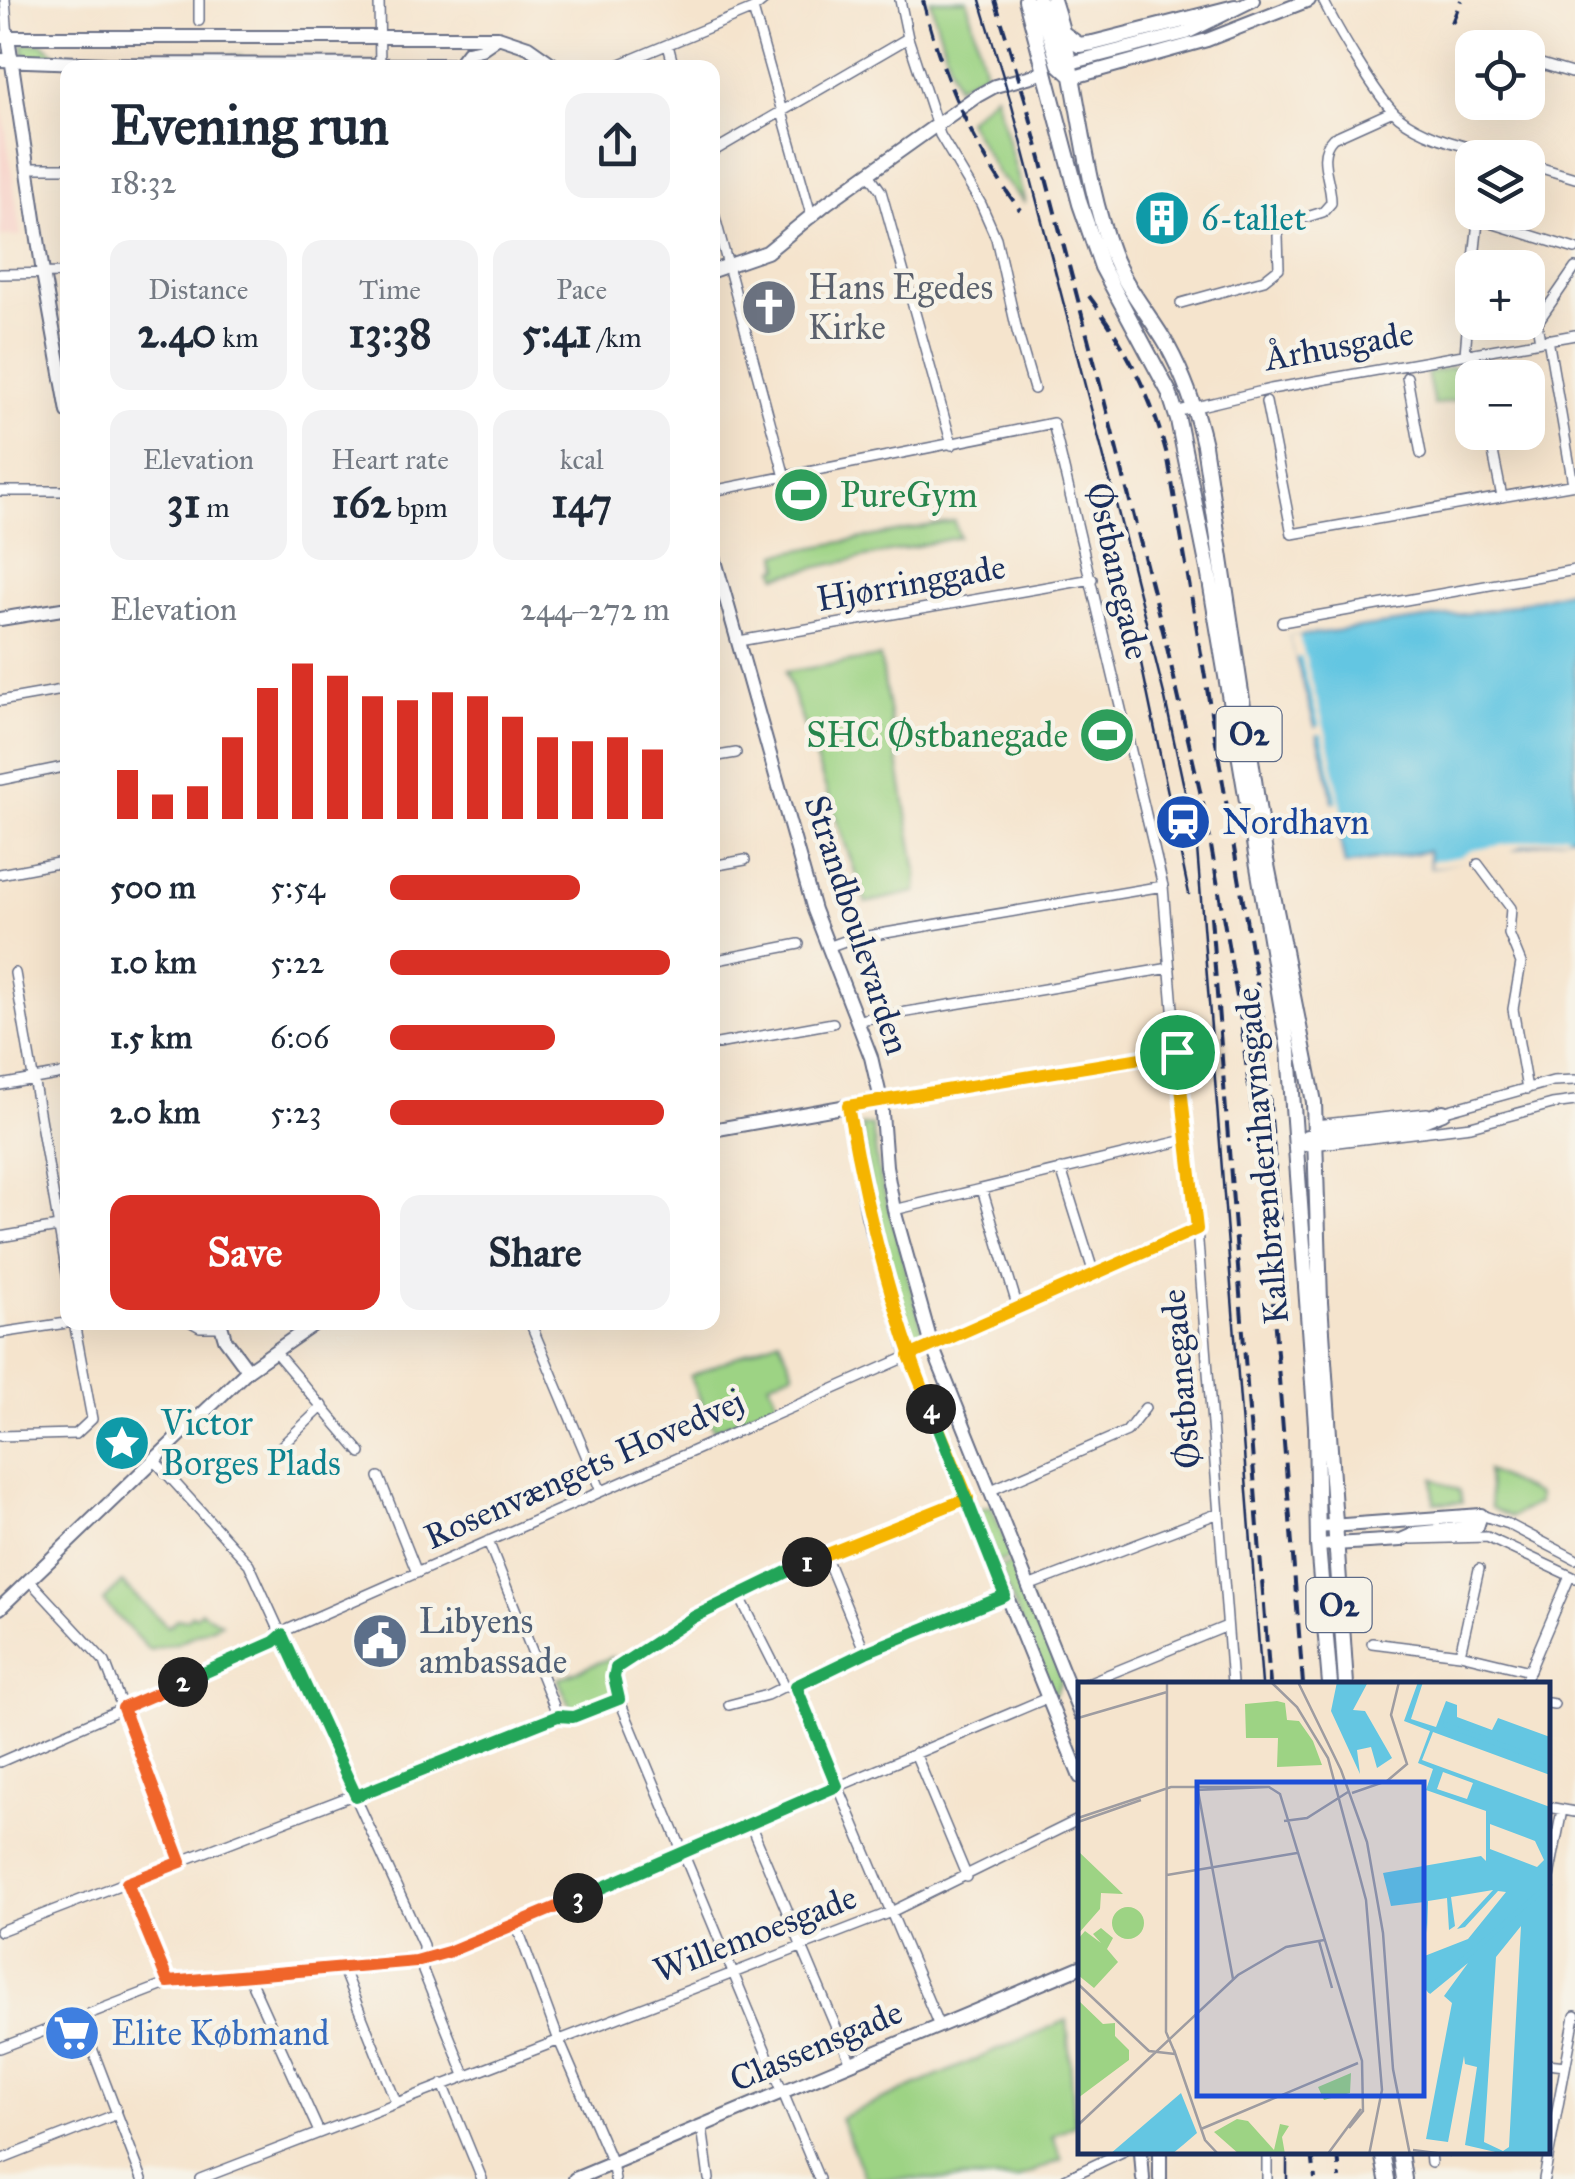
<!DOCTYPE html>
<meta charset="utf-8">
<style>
body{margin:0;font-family:"IM FELL Great Primer",serif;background:#f2f2f3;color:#1f2937;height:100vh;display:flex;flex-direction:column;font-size:38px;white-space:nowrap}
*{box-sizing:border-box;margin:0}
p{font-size:32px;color:#747a83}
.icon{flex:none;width:55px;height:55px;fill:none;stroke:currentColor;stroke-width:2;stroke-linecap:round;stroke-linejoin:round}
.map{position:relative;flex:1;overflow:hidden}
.panel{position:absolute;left:60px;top:60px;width:660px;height:1270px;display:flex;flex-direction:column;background:#fff;border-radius:20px;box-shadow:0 10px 40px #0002}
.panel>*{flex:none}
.controls{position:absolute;left:1455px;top:30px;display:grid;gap:20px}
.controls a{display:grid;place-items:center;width:90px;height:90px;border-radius:20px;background:#fff;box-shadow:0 10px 40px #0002;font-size:50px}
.pin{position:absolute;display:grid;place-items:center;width:85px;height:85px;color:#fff;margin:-42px;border:5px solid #fff;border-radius:50%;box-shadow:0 2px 10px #0007}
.km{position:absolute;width:50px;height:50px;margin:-25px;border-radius:50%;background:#222;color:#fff;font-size:28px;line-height:50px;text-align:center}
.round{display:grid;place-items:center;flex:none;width:105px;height:105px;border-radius:20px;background:#f2f2f3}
.summary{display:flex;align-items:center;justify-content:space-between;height:170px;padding:0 50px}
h1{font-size:55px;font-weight:800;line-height:75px}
.stats{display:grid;grid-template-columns:repeat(3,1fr);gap:15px;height:170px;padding:10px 50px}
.stats div{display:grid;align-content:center;border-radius:20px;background:#f2f2f3;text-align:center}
.stats b{font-size:42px;font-weight:800}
.stats small{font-size:28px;font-weight:400}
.stats p{font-size:28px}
.chart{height:280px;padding:20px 50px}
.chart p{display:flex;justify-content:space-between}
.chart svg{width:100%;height:180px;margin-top:10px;stroke:#d93025;stroke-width:6}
.action{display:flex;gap:20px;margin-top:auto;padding:20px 50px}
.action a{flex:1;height:115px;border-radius:20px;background:#d93025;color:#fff;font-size:40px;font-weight:800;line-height:115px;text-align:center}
.action a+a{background:#f2f2f3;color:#1f2937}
ul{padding:0 50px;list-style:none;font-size:32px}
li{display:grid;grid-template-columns:160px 120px 1fr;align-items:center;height:75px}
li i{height:25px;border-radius:12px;background:#d93025}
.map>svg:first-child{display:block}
.built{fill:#f7d1c8}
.green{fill:#9dd384;stroke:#5c8171;stroke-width:2.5}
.water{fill:#64c6e2;stroke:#407aa0;stroke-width:2.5}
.pier{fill:#f5e4cd}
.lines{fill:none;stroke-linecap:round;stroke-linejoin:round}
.street-casing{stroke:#676e85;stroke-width:12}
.secondary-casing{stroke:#676e85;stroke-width:16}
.primary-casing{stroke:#676e85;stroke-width:18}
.street{stroke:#fff;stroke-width:9}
.secondary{stroke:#fff;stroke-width:12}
.primary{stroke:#fff;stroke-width:14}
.tram{stroke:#1b2f5e;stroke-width:2.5}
.rail{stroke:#1b2f5e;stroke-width:4;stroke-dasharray:15 8;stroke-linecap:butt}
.split-1-casing{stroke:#fff;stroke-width:20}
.split-2-casing{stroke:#fff;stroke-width:20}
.split-3-casing{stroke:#fff;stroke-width:20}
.split-4-casing{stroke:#fff;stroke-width:20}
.split-5-casing{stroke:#fff;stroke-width:20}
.split-1{stroke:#f5b400;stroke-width:12}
.split-2{stroke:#22a559;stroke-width:12}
.split-3{stroke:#f0652b;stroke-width:12}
.split-4{stroke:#22a559;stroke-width:12}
.split-5{stroke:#f5b400;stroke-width:12}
.labels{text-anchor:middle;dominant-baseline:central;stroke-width:9;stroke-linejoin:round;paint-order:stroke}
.shield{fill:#f7f3e8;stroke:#5d6a87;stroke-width:2.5}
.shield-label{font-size:32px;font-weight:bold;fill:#1b2f5e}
.culture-label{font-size:35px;fill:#0d838f;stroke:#f7f3e8;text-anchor:start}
.worship-label{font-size:35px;fill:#5b616d;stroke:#f7f3e8;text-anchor:start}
.street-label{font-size:35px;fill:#1b2f5e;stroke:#f7f3e8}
.leisure-label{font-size:35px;fill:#27864d;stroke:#f7f3e8;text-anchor:start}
.transit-label{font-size:35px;fill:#164399;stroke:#f7f3e8;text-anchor:start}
.service-label{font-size:35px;fill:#4e5e75;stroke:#f7f3e8;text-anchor:start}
.shop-label{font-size:35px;fill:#366cbe;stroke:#f7f3e8;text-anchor:start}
.inset-river{fill:none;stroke:#64c6e2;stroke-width:5}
.inset-road{fill:none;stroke:#9e9ca1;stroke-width:2.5}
.view{fill:#1d4ed8;fill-opacity:0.15;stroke:#1d4ed8;stroke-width:5}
.inset-edge{fill:none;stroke:#1b2f5e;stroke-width:5}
</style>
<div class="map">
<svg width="1575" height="2179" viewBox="0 0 1575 2179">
<rect width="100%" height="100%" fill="#f7f3e8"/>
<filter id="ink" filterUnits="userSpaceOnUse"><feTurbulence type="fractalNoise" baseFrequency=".01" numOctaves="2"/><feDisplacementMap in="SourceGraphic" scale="20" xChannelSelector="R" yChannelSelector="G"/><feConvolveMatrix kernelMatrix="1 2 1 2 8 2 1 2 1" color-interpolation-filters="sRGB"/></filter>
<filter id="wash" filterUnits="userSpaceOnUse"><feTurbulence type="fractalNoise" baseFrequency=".0048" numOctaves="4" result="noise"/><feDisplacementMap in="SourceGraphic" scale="40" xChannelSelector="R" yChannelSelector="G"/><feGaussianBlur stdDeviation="2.25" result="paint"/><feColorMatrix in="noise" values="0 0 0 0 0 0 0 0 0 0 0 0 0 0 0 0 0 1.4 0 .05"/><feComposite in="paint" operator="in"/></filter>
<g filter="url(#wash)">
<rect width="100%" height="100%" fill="#f5e4cd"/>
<path class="built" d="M0,89L21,236H0Z"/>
<path class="green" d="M930,0H967L985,72L956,86Z
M42,43L58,56H241V59L25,58L22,44Z
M995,94L1025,203L997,173L967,120Z
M1454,367L1461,399L1434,405L1427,373Z
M954,521L959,537L777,576L775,569L780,568L778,554Z
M880,657L917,872L916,892L866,903L785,672Z
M872,1125L878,1169L926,1341L911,1344L872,1202L861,1126Z
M779,1339L794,1372L769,1382L778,1403L714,1430L690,1376Z
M1487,1471L1538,1495V1503L1511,1517L1491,1508Z
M1433,1478L1459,1491L1462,1502L1434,1503Z
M991,1506L1012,1557L996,1563L976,1510Z
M1014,1562L1062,1679L1055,1694L1051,1696L999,1568Z
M122,1583L168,1627L177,1619H187L192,1614L196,1616L201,1611L221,1623L177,1643L149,1650L103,1601Z
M612,1657L610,1676L615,1694L572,1711L558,1679Z
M1067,2020L1075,2124L1052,2136L1062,2159L1017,2179H865L840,2118Z"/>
<path class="water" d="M1575,589V835L1431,868L1428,851L1345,865L1325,761L1290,637L1493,610Z"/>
<path class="pier" d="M1299,635L1329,743L1346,828L1334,830L1330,804L1338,803L1325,743L1322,733L1315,734L1313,728L1320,726L1301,657L1295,658L1289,636Z
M1566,834L1569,837L1523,845L1503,855L1431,868V861L1461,856L1472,850Z"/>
</g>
<g filter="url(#ink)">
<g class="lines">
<g class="street-casing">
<path id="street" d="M5,0L8,37
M379,0L380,68
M900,0L908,38L940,135L981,204L996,238L1017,331L1034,389
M1323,0C1335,25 1378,100 1399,117C1428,140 1471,147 1507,158
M753,9L812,218
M199,21V0
M1470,44L1484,48
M668,45L674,68
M1528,60L1575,74
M611,68L753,9L764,0
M712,152L908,38
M1528,164L1575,178
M28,168H68
M869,174L881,191L952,445
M712,206L785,477
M1478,219L1575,249
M1473,268L1479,212
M0,274L68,273
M1181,303L1264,280L1279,268L1278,236L1281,225L1323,212L1331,203C1332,181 1315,156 1333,138L1393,111
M1548,339L1573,484
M1540,341L1537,323L1575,268
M1474,353L1479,378
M1465,354L1472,272
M1407,377L1421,454
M1266,402L1292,534L1575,484
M1175,412L1271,389L1575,335
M1489,432L1502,497
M0,491H68
M712,491L1053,423L1163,886L1178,1070L1189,1139L1197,1229L1232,1684
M1282,622L1575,570
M739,641L1092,579
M0,701L68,689
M712,757L736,753
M0,780L68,766
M1478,864L1511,908L1509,934L1521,963L1513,1009L1527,1089
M712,866L745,860
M0,874L68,861
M828,947L850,939L1163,886
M712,961L799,944
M15,973L68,1280
M859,1020L1170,968
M712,1045L833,1023
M0,1085L68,1073
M881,1100L1177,1052
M1442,1112L1553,1081L1575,1080
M1315,1125L1427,1113
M1296,1147L1471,1126L1552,1104L1575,1101
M1061,1169L1094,1274
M982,1189L1018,1308
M894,1210L1189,1139
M0,1237L58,1227
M191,1322L200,1327H220
M530,1322L601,1491
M0,1333L73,1322
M277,1354L361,1453
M0,1436L76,1434L92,1419L74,1322
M273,1454L323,1406
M155,1461L249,1564L423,1945V1971L465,2075
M379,1477L417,1573
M989,1491L1127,1431L1145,1408
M1481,1515L1508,1524L1575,1559
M1412,1539L1487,1537L1575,1578
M825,1555L865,1652
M29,1580L105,1662L181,1862
M1028,1586L1219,1513
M739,1595L785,1686H796L939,2026
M1372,1643L1460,1654L1530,1671
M1460,1654L1479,1569
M1085,1684L1227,1626
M1524,1684L1570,1576
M796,1686L865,1652L1005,1596
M1548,1703L1554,1704
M729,1705L767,1695L785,1686
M558,1716L573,1717L619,1699
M915,1753L967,1877
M0,1762L274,1642L289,1629L1197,1229
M1548,1807L1575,1812
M750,1824L851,2063
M1548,1882L1562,1810
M127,1883L168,1982
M516,1924L558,2038L612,2163L615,2179
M0,1931L558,1716L488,1541
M342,1967L396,2102
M247,1973L319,2132
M80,2017L142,2179
M0,2048L182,1978L416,1961L448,1952L1047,1698
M1548,2064L1565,2066
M443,2084L482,2179
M702,2126L709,2179
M1430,2152L1431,2163
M0,2160L117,2114
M200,2179L891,1912L1080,1819
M819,2179L619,1699L614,1676L617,1668L694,1617L795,1567L968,1498
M1065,2179L1122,2152
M1267,2179V2152
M1544,2179L1575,2016"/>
</g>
<g class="secondary-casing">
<path id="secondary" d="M0,37H498L528,47L558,68
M8,37L43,273L68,412
M0,60L107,64L458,65L468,52L481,49L497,38
M1070,63L1186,33L1253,0
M1074,77L1207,40L1309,0
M712,271L767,252L827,203L977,96L995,86L1046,72
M712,550L814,910L871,1057L881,1100L886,1166L894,1210L932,1346L1080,1714
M0,619L68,608
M848,1107L868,1216L909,1356L1080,1777
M712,1130L881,1100
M220,1322L225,1339L248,1370
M1317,1527L1481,1515L1477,1527L1417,1533L1401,1540L1318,1545
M0,1608L248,1370L317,1322
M1141,2152L1143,2179
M1160,2152V2179
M575,2179L1080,1967"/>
</g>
<g class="primary-casing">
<path id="primary" d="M1026,0L1080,204L1102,267L1169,392L1178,420L1208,569L1289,1051L1316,1425L1318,1545L1330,1684
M1039,0L1059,64L1072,76
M1053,0C1080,82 1081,172 1112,253C1125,287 1149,314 1167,345C1185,378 1196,409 1204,445L1266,860L1314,1102L1320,1302L1346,1684
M1064,34L1079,45L1093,43L1235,7
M1307,1137L1418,1122L1443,1112
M1382,2152L1387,2179
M1400,2152L1404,2179"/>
</g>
<use href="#street" class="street"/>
<use href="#secondary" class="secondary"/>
<use href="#primary" class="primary"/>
<path class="tram" d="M980,0L1012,106L1128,550L1164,694L1197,848L1262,1684
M1134,629L1189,894
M1287,2179V2152"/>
<path class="rail" d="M923,0C942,77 973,147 1020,210
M995,0L1026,102L1100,384L1165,639L1206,817L1240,1014L1268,1239L1303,1684
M1452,23L1461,0
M1089,296C1126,346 1153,399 1168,459L1262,1013L1281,1235
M1211,916L1270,1684
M1312,2152L1315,2179
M1338,2152L1340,2179"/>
</g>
</g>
<g class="lines" filter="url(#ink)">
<g class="split-1-casing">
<path id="split-1" d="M807,1562L968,1498L909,1356L1197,1229L1177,1052"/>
</g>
<g class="split-2-casing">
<path id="split-2" d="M183,1682L274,1642L282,1635L356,1796L558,1716L573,1717L619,1699L614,1677L616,1668L694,1617L807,1562"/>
</g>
<g class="split-3-casing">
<path id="split-3" d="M183,1682L123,1708L181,1862L127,1883L168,1982L416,1961L448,1952L578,1898"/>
</g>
<g class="split-4-casing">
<path id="split-4" d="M578,1898L837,1786L796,1686L866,1652L1005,1596L931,1409"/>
</g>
<g class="split-5-casing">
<path id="split-5" d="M931,1409C891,1310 866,1211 848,1106L1177,1052"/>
</g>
<use href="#split-1" class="split-1"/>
<use href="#split-2" class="split-2"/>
<use href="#split-3" class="split-3"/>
<use href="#split-4" class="split-4"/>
<use href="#split-5" class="split-5"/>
</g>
<defs>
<g id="building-disc" transform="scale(2.875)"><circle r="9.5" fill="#0f9aa8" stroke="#f7f3e8"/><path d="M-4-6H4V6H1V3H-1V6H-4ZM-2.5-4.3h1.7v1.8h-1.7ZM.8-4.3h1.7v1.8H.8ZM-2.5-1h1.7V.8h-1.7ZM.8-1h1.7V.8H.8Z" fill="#fff"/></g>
<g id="church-disc" transform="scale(2.875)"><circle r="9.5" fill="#6b7280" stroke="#f7f3e8"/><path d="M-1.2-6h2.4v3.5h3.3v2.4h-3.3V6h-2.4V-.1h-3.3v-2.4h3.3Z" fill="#fff"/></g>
<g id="stadium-disc" transform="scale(2.875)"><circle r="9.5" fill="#2e9e5b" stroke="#f7f3e8"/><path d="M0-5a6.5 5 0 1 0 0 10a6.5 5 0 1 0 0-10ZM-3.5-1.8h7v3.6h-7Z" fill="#fff"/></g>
<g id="station-disc" transform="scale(2.875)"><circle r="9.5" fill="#1a4fb4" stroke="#f7f3e8"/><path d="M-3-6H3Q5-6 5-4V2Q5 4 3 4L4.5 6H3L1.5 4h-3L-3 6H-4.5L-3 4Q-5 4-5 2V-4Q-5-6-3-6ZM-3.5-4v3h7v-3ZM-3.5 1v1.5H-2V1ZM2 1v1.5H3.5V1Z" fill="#fff"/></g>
<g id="sight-disc" transform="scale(2.875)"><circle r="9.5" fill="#0f9aa8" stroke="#f7f3e8"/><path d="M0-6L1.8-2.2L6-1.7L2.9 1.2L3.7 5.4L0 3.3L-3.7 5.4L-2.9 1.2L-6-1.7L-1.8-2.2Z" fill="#fff"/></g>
<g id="civic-disc" transform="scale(2.875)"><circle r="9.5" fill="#5c6f8a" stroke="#f7f3e8"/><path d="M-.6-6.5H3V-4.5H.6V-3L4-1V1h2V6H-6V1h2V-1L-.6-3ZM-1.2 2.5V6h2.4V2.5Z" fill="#fff"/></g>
<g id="supermarket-disc" transform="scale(2.875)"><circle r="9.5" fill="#3f7fe0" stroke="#f7f3e8"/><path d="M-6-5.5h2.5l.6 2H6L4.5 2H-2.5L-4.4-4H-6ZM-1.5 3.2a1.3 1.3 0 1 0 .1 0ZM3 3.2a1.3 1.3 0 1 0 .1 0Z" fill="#fff"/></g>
</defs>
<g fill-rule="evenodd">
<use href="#building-disc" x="1162" y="218"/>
<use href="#church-disc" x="769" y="307"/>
<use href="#stadium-disc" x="801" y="495"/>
<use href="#stadium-disc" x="1107" y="735"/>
<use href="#station-disc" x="1183" y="822"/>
<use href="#sight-disc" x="122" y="1443"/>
<use href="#civic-disc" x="380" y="1641"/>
<use href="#supermarket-disc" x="72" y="2033"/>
</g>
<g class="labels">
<g class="shield">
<rect x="1216.5" y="707" width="65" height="54" rx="8"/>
<rect x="1306.5" y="1578" width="65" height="54" rx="8"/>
</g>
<g class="shield-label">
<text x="1249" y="734">O2</text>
<text x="1339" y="1605">O2</text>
</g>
<g class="culture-label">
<text x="1201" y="218">6-tallet</text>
<text x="161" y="1423">Victor<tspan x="161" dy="40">Borges Plads</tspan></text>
</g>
<g class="worship-label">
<text x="808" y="287">Hans Egedes<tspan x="808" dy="40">Kirke</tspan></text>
</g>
<g class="street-label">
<text transform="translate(1339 346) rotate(-10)">Århusgade</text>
<text transform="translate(1118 571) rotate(77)">Østbanegade</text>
<text transform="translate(911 583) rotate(-10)">Hjørringgade</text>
<text transform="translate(857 925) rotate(72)">Strandboulevarden</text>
<text transform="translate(1262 1156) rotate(-95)">Kalkbrænderihavnsgade</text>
<text transform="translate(1181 1379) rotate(-95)">Østbanegade</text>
<text transform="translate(584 1469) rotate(-24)">Rosenvængets Hovedvej</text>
<text transform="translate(755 1934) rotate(-21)">Willemoesgade</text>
<text transform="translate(816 2046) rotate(-23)">Classensgade</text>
</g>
<g class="leisure-label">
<text x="840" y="495">PureGym</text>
<text x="1068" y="735" text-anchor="end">SHC Østbanegade</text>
</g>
<g class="transit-label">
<text x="1222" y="822">Nordhavn</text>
</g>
<g class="service-label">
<text x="419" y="1621">Libyens<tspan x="419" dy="40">ambassade</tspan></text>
</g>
<g class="shop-label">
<text x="111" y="2033">Elite Købmand</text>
</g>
</g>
<g transform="translate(1078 1682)">
<rect width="472" height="472" fill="#f5e4cd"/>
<path d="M199,19L207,21L209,38L221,39L235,59L244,83L199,85L200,56H168L167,22ZM0,169L45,212L23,211L22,227L0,252ZM34 241a16 16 0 1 1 32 0a16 16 0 1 1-32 0ZM23,246L35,256L29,267L40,280L16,306L0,293V257L7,249L23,261L15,252ZM0,318L25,342L37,341V354L51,368V378L0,416ZM273,391L272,411L246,418L240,405ZM159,437L170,439L196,468L202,442L211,444L204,455L207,472H161L136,450Z" fill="#9dd384"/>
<path d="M259,0H290L275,28L287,29L314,76L299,86L293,65L279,68L282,92L253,29ZM340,0H345L333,37L358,45L368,19L379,23V35L414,48L420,36L472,55V93L355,50L344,78L472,125V472H426L387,463L399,385L387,382L386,374L370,460L348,457L374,321L366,314L390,281L352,312L345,304L344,275L390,257L428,210L420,209L387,245L379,247L415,208L373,215L377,244L371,248L369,216L350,219L349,251L346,220L313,224L305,191L403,174L408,179V129L348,108L355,87L340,81L352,49L326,39ZM365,90L395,101L389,117L359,107ZM412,142L457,159L466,178L459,185L412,167ZM443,244L431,465L425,469L406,460L418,275ZM103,411L119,451L105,463L94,472H32Z" fill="#64c6e2" fill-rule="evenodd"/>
<path class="inset-river" d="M365,42L473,81M349,309L473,201"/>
<path class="inset-road" d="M89,0L88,350L97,371M193,0L219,25L250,76L288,218L304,408L291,473M220,0L263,88L289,160L305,251L315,387L332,473M0,36L89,10M118,108L190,105M120,109L155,297M274,111L309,99L329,82L313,33L321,0M0,136L93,105H191L202,112L284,379L285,429L271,446M206,139L229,136L270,110M0,140L63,118M89,193L219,171M241,259L254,306M0,302L71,369L97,372M96,368L127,458L141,473M0,443L160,293L208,265L246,258M123,447L280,381M335,468L374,473M249,473L283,427"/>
<path class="view" d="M119,100H346V414H119Z"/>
<rect width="472" height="472" class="inset-edge"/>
</g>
</svg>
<div class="controls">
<a><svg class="icon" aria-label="locate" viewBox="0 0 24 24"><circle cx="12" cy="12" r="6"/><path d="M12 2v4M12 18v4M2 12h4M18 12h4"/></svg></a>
<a><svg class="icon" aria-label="layers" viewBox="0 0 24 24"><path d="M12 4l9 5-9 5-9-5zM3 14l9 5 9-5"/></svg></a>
<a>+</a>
<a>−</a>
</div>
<div class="pin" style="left:1177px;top:1052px;background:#1e9e55"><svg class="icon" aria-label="arrive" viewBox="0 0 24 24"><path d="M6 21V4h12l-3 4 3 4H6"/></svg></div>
<b class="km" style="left:807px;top:1562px">1</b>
<b class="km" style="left:183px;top:1682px">2</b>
<b class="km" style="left:578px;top:1898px">3</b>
<b class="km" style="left:931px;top:1409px">4</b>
<section class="panel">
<div class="summary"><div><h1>Evening run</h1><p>18:32</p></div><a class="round"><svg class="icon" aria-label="share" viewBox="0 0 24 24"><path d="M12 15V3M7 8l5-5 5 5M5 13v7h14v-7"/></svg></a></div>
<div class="stats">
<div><p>Distance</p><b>2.40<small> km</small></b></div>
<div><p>Time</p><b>13:38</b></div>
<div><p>Pace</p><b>5:41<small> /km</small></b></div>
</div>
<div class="stats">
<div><p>Elevation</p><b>31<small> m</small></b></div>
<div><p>Heart rate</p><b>162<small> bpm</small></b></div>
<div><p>kcal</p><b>147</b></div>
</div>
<div class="chart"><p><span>Elevation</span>244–272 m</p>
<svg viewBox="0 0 160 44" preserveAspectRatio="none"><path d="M5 44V32M15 44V38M25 44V36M35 44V24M45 44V12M55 44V6M65 44V9M75 44V14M85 44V15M95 44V13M105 44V14M115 44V19M125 44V24M135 44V25M145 44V24M155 44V27"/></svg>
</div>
<ul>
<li><b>500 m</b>5:54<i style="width:68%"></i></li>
<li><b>1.0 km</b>5:22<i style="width:100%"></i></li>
<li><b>1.5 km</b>6:06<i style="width:59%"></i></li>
<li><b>2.0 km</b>5:23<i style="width:98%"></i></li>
</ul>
<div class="action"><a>Save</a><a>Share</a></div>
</section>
</div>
